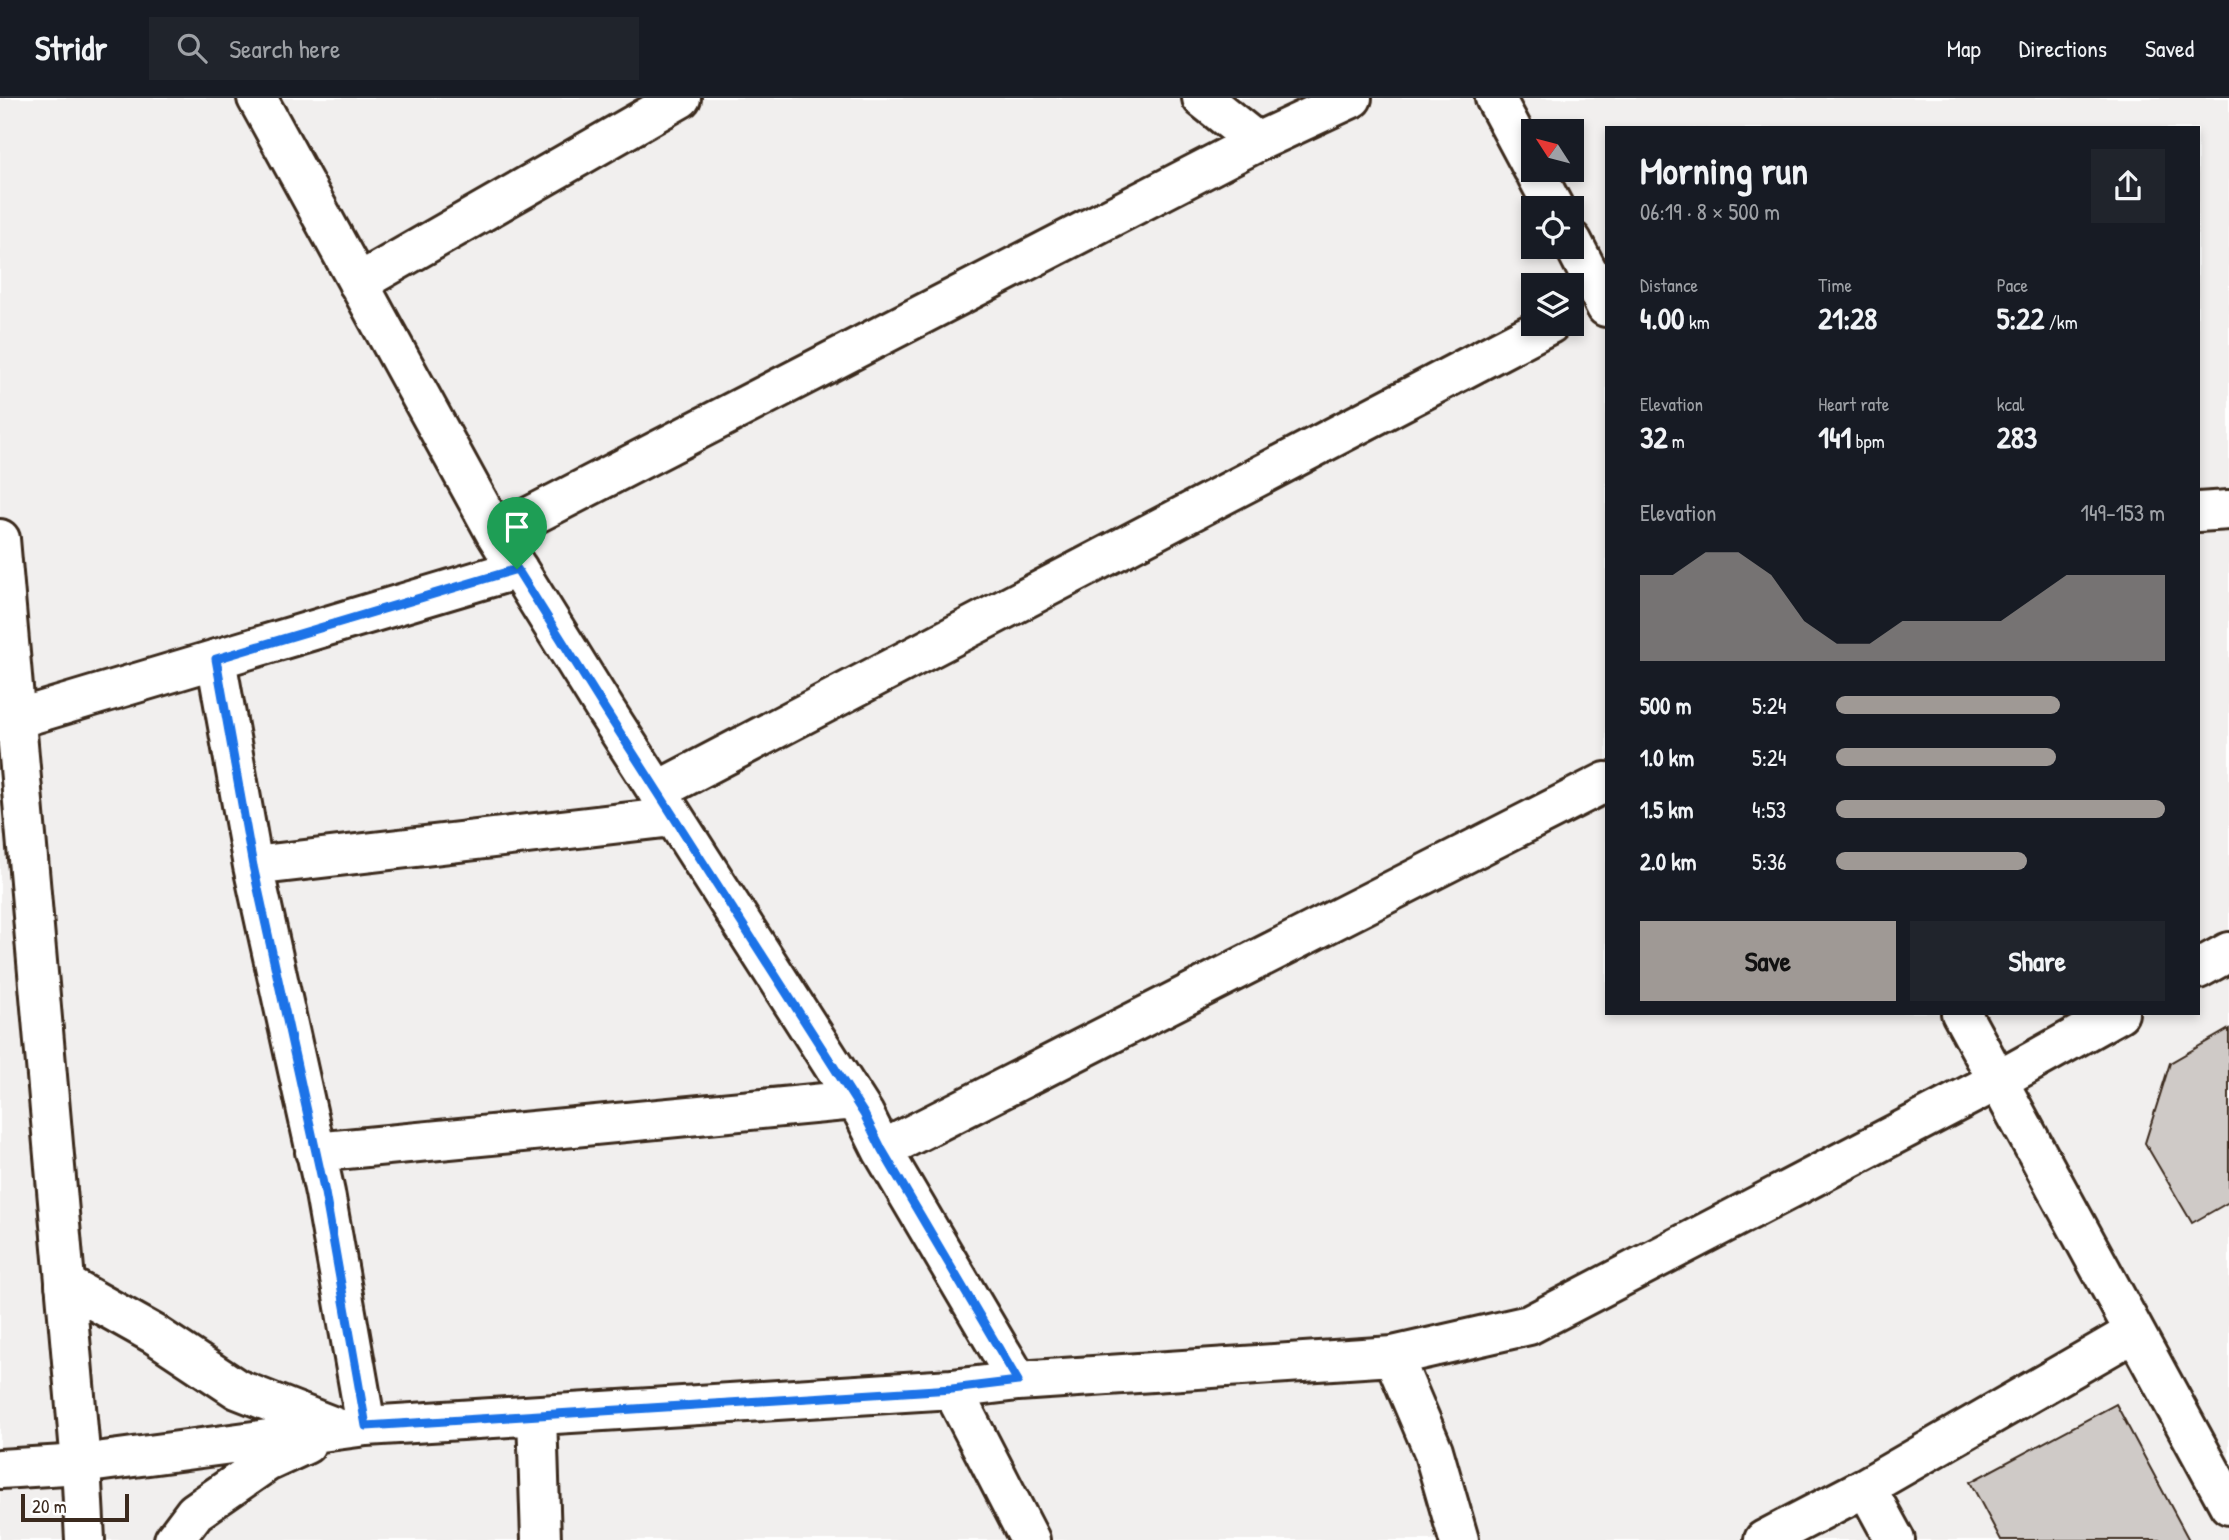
<!DOCTYPE html>
<meta charset="utf-8">
<style>
body{margin:0;font-family:"Patrick Hand",sans-serif;background:#20242c;color:#f1f3f6;height:100vh;display:flex;flex-direction:column;font-size:26px;white-space:nowrap}
*{box-sizing:border-box;margin:0}
p{font-size:23px;color:#9ea1a6}
.icon{flex:none;width:38px;height:38px;fill:none;stroke:currentColor;stroke-width:2;stroke-linecap:round;stroke-linejoin:round}
.map{position:relative;flex:1;overflow:hidden}
.sheet{position:absolute;left:1605px;top:28px;width:595px;height:889px;display:flex;flex-direction:column;background:#171b24;border-radius:0px;box-shadow:0 4px 10px #0003}
.sheet>*{flex:none}
.needle{width:46px;rotate:306deg}
.controls{position:absolute;left:1521px;top:21px;display:grid;gap:14px}
.controls a{display:grid;place-items:center;width:63px;height:63px;border-radius:0px;background:#171b24;box-shadow:0 4px 10px #0003;font-size:35px}
.scale{position:absolute;left:21px;bottom:18px;width:108px;box-sizing:border-box;padding-left:7px;border:4px solid #3b2a1e;border-top:0;font-size:19px;line-height:24px;white-space:nowrap;color:#3b2a1e;-webkit-text-stroke:5px #fff;paint-order:stroke}
.pin{position:absolute;display:grid;place-items:center;width:60px;height:60px;color:#fff;margin:-72px -30px;border-radius:50% 50% 50% 0;rotate:-45deg;box-shadow:0 0 7px #0007}
.pin .icon{rotate:45deg}
.round{display:grid;place-items:center;flex:none;width:74px;height:74px;border-radius:0px;background:#20242c}
.headline{display:flex;align-items:center;justify-content:space-between;height:119px;padding:0 35px}
h1{font-size:38px;font-weight:700;line-height:52px}
.metrics{display:grid;grid-template-columns:repeat(3,1fr);gap:10px;height:119px;padding:7px 35px}
.metrics div{display:grid;align-content:center}
.metrics b{font-size:30px;font-weight:700}
.metrics small{font-size:19px;font-weight:400}
.metrics p{font-size:19px}
.chart{height:196px;padding:14px 35px}
.chart p{display:flex;justify-content:space-between}
.chart svg{width:100%;height:126px;margin-top:7px;fill:#9f9995;opacity:.7}
.action{display:flex;gap:14px;margin-top:auto;padding:14px 35px}
.action a{flex:1;height:80px;border-radius:0px;background:#9f9995;color:#111;font-size:28px;font-weight:700;line-height:80px;text-align:center}
.action a+a{background:#20242c;color:#f1f3f6}
ul{padding:0 35px;list-style:none;font-size:23px}
li{display:grid;grid-template-columns:112px 84px 1fr;align-items:center;height:52px}
li i{height:18px;border-radius:9px;background:#9f9995}
header{display:flex;align-items:center;gap:42px;box-sizing:border-box;height:98px;padding:0 35px;background:#171b24;border-bottom:2px solid #363941}
header strong{font-size:33px}
nav{display:flex;gap:38px;margin-inline-start:auto;font-size:24px}
.search{width:490px;height:63px;background:#20242c;display:flex;align-items:center;gap:18px;box-sizing:border-box;padding:0 24px;border-radius:0px;color:#9ea1a6;font-size:26px}
.map>svg:first-child{display:block}
.built{fill:#f1efee;fill-rule:evenodd}
.building{fill:#cfcac7;stroke:#3b2a1e;stroke-width:2}
.lines{fill:none;stroke-linecap:round;stroke-linejoin:round}
.minor-casing{stroke:#3b2a1e;stroke-width:44}
.secondary-casing{stroke:#3b2a1e;stroke-width:44}
.minor{stroke:#fff;stroke-width:38}
.secondary{stroke:#fff;stroke-width:38}
.route-casing{stroke:#fff;stroke-width:14}
.route{stroke:#1a73e8;stroke-width:9}
</style>
<header>
<strong>Stridr</strong>
<div class="search"><svg class="icon" aria-label="search" viewBox="0 0 24 24"><circle cx="10" cy="10" r="6"/><path d="M15 15l6 6"/></svg>Search here</div>
<nav><a>Map</a><a>Directions</a><a>Saved</a></nav>
</header>
<div class="map">
<svg width="2229" height="1442" viewBox="0 0 2229 1442">
<rect width="100%" height="100%" fill="#fff"/>
<filter id="ink" filterUnits="userSpaceOnUse"><feTurbulence type="fractalNoise" baseFrequency=".0143" numOctaves="2"/><feDisplacementMap in="SourceGraphic" scale="14" xChannelSelector="R" yChannelSelector="G"/><feConvolveMatrix kernelMatrix="1 2 1 2 8 2 1 2 1" color-interpolation-filters="sRGB"/></filter>
<g filter="url(#ink)">
<path class="built" d="M0,0H2229V1442H0ZM1606,30H2198V915H1606ZM1533,33H1572V72H1533ZM1533,110H1572V149H1533ZM1533,187H1572V226H1533Z"/>
<path class="building" d="M2229,931V1104L2192,1125L2145,1045L2170,965Z
M2116,1306L2189,1442H2001L1970,1384Z"/>
<g class="lines">
<g class="minor-casing">
<path id="minor" d="M257,0L496,436L606,613L864,1016L882,1052L1018,1283
M1202,0L1257,44
M1495,0L1533,71
M1534,72L1554,110
M1572,143L1606,209
M358,185L681,0
M2198,414L2229,412
M496,436L1257,44L1352,0
M216,561L253,768L325,1095L366,1328
M0,621H16L518,471
M657,693L1550,226
M253,768L673,719
M2198,871L2229,854
M1961,915L2229,1407
M882,1052L1606,684
M315,1054L855,1002
M65,1186L154,1236L237,1291L337,1330
M1393,1258L1433,1352L1459,1442
M952,1291L1030,1442
M537,1318L541,1442
M0,1371L81,1366L366,1328L952,1291L1018,1283L1393,1258L1529,1227L1997,983L2119,915
M1866,1389L1895,1442
M174,1442L195,1414L267,1364L306,1346
M1764,1442L1866,1389L2133,1235"/>
</g>
<g class="secondary-casing">
<path id="secondary" d="M0,441L81,1366L85,1442"/>
</g>
<use href="#minor" class="minor"/>
<use href="#secondary" class="secondary"/>
</g>
</g>
<g class="lines" filter="url(#ink)">
<g class="route-casing">
<path id="route" d="M517,471L606,613L864,1016L882,1052L1018,1283L952,1291L366,1328L325,1095L253,768L216,561Z"/>
</g>
<use href="#route" class="route"/>
</g>
</svg>
<div class="controls">
<a><svg class="needle" viewBox="-14 -14 28 28"><path d="M0-13l5 13h-10z" fill="#e53935"/><path d="M0 13l5-13h-10z" fill="#9ea1a6"/></svg></a>
<a><svg class="icon" aria-label="locate" viewBox="0 0 24 24"><circle cx="12" cy="12" r="6"/><path d="M12 2v4M12 18v4M2 12h4M18 12h4"/></svg></a>
<a><svg class="icon" aria-label="layers" viewBox="0 0 24 24"><path d="M12 4l9 5-9 5-9-5zM3 14l9 5 9-5"/></svg></a>
</div>
<div class="scale">20 m</div>
<div class="pin" style="left:517px;top:471px;background:#1e9e55"><svg class="icon" aria-label="arrive" viewBox="0 0 24 24"><path d="M6 21V4h12l-3 4 3 4H6"/></svg></div>
<section class="sheet">
<div class="headline"><div><h1>Morning run</h1><p>06:19 · 8 × 500 m</p></div><a class="round"><svg class="icon" aria-label="share" viewBox="0 0 24 24"><path d="M12 15V3M7 8l5-5 5 5M5 13v7h14v-7"/></svg></a></div>
<div class="metrics">
<div><p>Distance</p><b>4.00<small> km</small></b></div>
<div><p>Time</p><b>21:28</b></div>
<div><p>Pace</p><b>5:22<small> /km</small></b></div>
</div>
<div class="metrics">
<div><p>Elevation</p><b>32<small> m</small></b></div>
<div><p>Heart rate</p><b>141<small> bpm</small></b></div>
<div><p>kcal</p><b>283</b></div>
</div>
<div class="chart"><p><span>Elevation</span>149–153 m</p>
<svg viewBox="0 0 160 44" preserveAspectRatio="none"><path d="M0 44V14L10 14L20 6L30 6L40 14L50 30L60 38L70 38L80 30L90 30L100 30L110 30L120 22L130 14L140 14L150 14L160 14V44z"/></svg>
</div>
<ul>
<li><b>500 m</b>5:24<i style="width:68%"></i></li>
<li><b>1.0 km</b>5:24<i style="width:67%"></i></li>
<li><b>1.5 km</b>4:53<i style="width:100%"></i></li>
<li><b>2.0 km</b>5:36<i style="width:58%"></i></li>
</ul>
<div class="action"><a>Save</a><a>Share</a></div>
</section>
</div>
